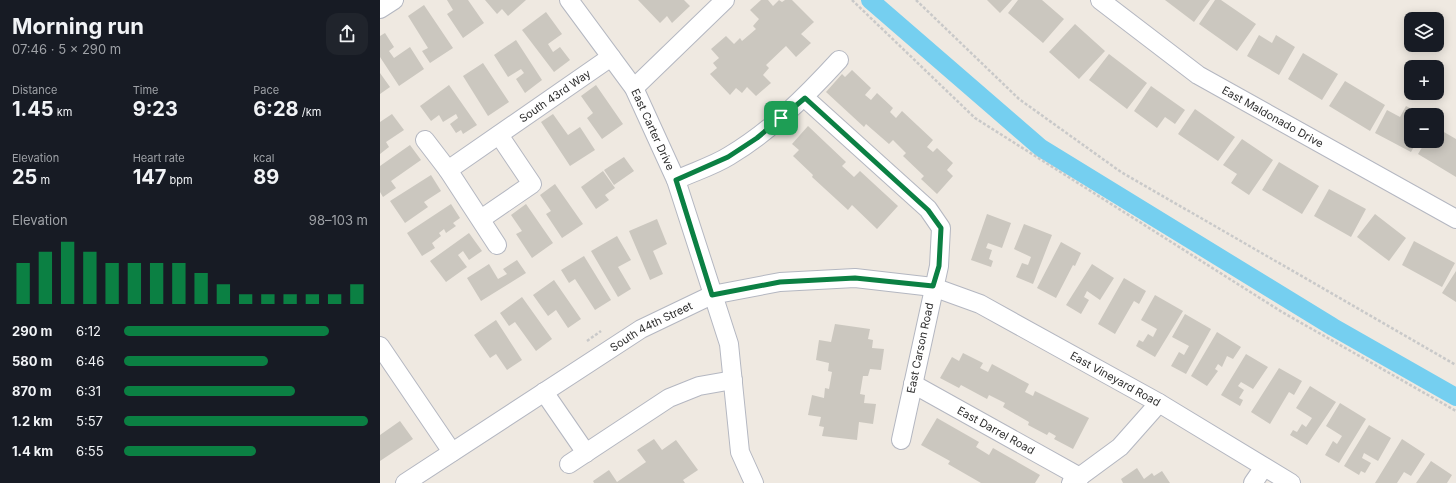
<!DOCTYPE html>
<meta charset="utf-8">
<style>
body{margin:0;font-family:Inter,sans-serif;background:#20242c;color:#f1f3f6;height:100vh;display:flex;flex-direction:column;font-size:15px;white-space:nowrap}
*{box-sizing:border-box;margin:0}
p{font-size:13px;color:#9ea1a6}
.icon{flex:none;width:22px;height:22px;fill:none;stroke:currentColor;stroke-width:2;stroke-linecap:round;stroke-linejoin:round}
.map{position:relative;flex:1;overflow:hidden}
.side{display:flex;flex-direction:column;background:#171b24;width:380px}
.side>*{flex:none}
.tools{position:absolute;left:1024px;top:12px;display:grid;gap:8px}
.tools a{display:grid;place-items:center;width:40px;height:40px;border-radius:8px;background:#171b24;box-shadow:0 2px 10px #0003;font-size:20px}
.pin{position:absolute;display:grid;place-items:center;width:34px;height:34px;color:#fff;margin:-17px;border-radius:8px;box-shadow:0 2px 6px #0006}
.round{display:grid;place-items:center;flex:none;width:42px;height:42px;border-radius:12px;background:#20242c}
.headline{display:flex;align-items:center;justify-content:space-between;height:68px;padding:0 12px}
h1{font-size:22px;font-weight:700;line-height:30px}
.figures{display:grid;grid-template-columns:repeat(3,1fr);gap:6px;height:68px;padding:4px 12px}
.figures div{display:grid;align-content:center}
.figures b{font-size:20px;font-weight:700}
.figures small{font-size:11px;font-weight:400}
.figures p{font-size:11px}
.chart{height:112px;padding:8px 12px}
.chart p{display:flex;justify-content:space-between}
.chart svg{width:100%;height:72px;margin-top:4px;stroke:#0b8043;stroke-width:6}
ul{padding:0 12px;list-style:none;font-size:13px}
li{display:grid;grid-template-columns:64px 48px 1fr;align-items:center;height:30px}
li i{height:10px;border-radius:5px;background:#0b8043}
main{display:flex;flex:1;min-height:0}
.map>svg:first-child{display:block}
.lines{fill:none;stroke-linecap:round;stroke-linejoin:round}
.canal{stroke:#75cff0;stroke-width:18}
.building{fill:#cbc7bf}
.minor-casing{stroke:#b4b7c1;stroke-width:20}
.path{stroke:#c9c9c9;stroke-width:2.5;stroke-dasharray:3 2;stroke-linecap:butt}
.minor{stroke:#fff;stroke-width:18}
.route-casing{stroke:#fff;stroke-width:8}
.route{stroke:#0b8043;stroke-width:5}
.labels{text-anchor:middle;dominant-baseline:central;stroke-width:3.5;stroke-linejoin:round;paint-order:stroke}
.street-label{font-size:11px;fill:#2e2e2e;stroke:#fff}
</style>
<main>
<section class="side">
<div class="headline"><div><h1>Morning run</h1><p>07:46 · 5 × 290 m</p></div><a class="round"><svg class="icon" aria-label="share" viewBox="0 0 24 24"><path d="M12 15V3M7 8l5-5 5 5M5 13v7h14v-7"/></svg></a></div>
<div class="figures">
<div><p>Distance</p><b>1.45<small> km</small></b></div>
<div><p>Time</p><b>9:23</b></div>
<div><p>Pace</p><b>6:28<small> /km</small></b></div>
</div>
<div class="figures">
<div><p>Elevation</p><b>25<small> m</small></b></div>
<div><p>Heart rate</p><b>147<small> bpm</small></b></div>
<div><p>kcal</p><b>89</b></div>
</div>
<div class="chart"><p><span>Elevation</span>98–103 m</p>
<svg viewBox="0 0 160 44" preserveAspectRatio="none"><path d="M5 44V19M15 44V12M25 44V6M35 44V12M45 44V19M55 44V19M65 44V19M75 44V19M85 44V25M95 44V32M105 44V38M115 44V38M125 44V38M135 44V38M145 44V38M155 44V32"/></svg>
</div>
<ul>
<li><b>290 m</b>6:12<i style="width:84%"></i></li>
<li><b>580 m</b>6:46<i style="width:59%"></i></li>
<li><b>870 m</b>6:31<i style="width:70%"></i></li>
<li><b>1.2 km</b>5:57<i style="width:100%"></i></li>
<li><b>1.4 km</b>6:55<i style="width:54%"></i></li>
</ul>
</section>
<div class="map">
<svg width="1076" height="483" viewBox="0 0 1076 483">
<rect width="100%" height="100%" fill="#efe9e1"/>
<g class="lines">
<path class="canal" d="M490,0L661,148L953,327L1076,397"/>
</g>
<path class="building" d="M67,0H88L104,23L83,38L67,14L73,10Z
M105,0H146L128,16L122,9L117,14Z
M258,0H304L310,6L292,23L287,16L280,23Z
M381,0H388L393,6L399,0L402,2L405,0H412L434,22L421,34L431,43L416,57L406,46L386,65L389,68L383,75L391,83L376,96L367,87L362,93L356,88L350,95L330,74L337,68L333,63L339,58L331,49L346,36L354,44L360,38L362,41L376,29L373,26L379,19L370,10Z
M607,0H632L620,13Z
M638,0H662L684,19L663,43L628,13Z
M785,0H830L814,22Z
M835,0H841L876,24L857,51L819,24Z
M44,5L73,48L50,63L42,51L48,48L28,16Z
M166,12L182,34L168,44L173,52L180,47L190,60L174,72L142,30Z
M695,24L725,51L699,79L669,52Z
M5,33L14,47L9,51L14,58L30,47L44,69L19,86L0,57V36Z
M879,35L892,43L896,35L915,47L899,75L867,56Z
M136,40L162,80L145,93L136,79L144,73L141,69L128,77L114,55Z
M923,53L958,74L942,100L908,79Z
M729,54L767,83L747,109L709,80Z
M103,63L129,102L108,116L83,76Z
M472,70L491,88L485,95L491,100L497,93L513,108L510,112L516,118L522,111L553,140L547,147L553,152L557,148L573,163L567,170L573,176L557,194L541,179L544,176L523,156L526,153L513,140L509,144L486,124L484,127L446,92L462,74L465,77Z
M0,73L10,87L0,94Z
M965,81L1005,105L990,131L949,106Z
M69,85L97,125L83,134L81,130L76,133L70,124L78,118L76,114L63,122L59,115L51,121L40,106Z
M216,85L243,124L222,139L207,118L213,113L201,96Z
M771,86L805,110L795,124L785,117L777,128L754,111Z
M1026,106L1043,115H1031V141H1037L1031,152L995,133L1007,110L1020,117Z
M815,109L855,137L838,161L798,134Z
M12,114L24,130L6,142L9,147L0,154V122Z
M173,114L188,135L200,127L215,150L190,166L161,122Z
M428,126L466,162L462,166L474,177L480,171L518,206L497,229L472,205L468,210L432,177L433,175L413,156L419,150L412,144Z
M1057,128L1076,139V177L1038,154L1046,141H1057Z
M862,139L893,160L869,195L851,183L857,174L843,165Z
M30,145L41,160L11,181L16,188L3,197L0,192V166Z
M244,157L254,171L234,185L224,170Z
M899,162L939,186L922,214L882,190Z
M223,171L235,188L225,195L229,200L216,209L201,187Z
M51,175L61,191L44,202L48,207L25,223L10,201Z
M175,184L203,224L182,238L166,214L171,211L160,195Z
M949,189L986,209L971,237L934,216Z
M71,204L80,218L73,223L76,226L66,233L64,229L59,233L61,236L52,243L55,248L42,256L27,233Z
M146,204L173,243L152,258L136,234L142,231L131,215Z
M607,214L631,223L622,248L608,243L606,248L612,250L609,259L613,261L611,267L591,260Z
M995,214L1026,238L1009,261L977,237Z
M277,219L287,244L273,251L283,274L270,280L249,231Z
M644,224L672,235L653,284L636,277L642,263L648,265L651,257L634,249Z
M89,233L102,251L89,260L83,251L78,255L87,267L66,282L50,261Z
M237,236L251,260L238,267L251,289L238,297L211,251Z
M1034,241L1075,263L1062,287L1022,265Z
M681,242L701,253L695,266L693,265L676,298L657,288Z
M204,256L231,300L215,310L195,279L189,283L181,270Z
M137,260L146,273L101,301L87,278L109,264L118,279L127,274L123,269Z
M712,264L734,278L720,300L707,291L704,297L709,300L701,314L686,305Z
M1076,271V302L1062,293Z
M744,278L766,291L759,304L754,301L735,334L718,324Z
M174,280L201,319L188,328L176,310L168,316L153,295Z
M775,295L803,311L775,357L756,346L759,340L763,342L768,334L773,337L777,329L761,320Z
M142,297L172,339L156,351L135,322L129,326L120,313Z
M805,314L831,329L806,374L791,366L799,352L804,355L809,346L792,337Z
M116,320L142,360L127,370L116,354L110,358L94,335Z
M455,324L490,329L488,339L493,340L492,348L504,349L501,370L490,369L488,376H483L480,394L485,395L484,403L496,404L493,424L479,422L477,440L442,436L444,427L439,426L441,417L428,415L432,395L444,398L445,388L449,389L452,372L448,371L449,363L436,360L439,340L451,342Z
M837,332L861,347L853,359L847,356L842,367L838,364L835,369L838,371L827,386L811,376Z
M583,353L603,363L600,368L608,372L612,364L649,384L645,392L653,396L655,391L709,418L693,449L674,439L676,436L669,432L667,435L648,425L649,422L623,407L625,403L609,395L607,399L581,385L579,388L560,378L572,357L579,361Z
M866,354L888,367L873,389L861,382L858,386L864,390L859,398L863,400L860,406L841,395Z
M899,368L922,381L914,395L909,392L890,424L871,412Z
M930,386L956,402L927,445L910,435L913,430L917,432L922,424L926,427L932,418L916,408Z
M960,403L986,419L959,463L945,455L953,441L957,444L962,436L946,426Z
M557,418L599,442L596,447L609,455L613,448L660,475L655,483H601L568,464L570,461L541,445Z
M20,421L33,439L0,461V435Z
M989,425L1011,438L998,461L984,453L982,458L991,463L985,473L981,471L979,475L964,466Z
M274,439L282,450L296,440L318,470L303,480L305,483H214L213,481L229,470L237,482L266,462L257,450Z
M1022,439L1045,454L1031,476L1024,472L1017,483H995Z
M1051,461L1072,475L1067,483H1036Z
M757,468L764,479L772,473L774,476L782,471L790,483H743L741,479Z"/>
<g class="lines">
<g class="minor-casing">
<g id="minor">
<path id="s1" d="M189,0L254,88L296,180L349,344L360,452L374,483"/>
<path id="s2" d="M720,0L818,75L1076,219"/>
<path d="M0,9L14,0"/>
<path d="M254,88L345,0"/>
<path d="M425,98L548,209L561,228L559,266L521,440"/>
<path d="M45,140L68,170L117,245"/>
<path id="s3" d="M68,170L231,57"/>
<path d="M296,180C313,172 333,166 349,156C391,131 426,96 459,60"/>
<path d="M101,219L152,184L119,135"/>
<path d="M0,346L72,452"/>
<path id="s4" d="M533,384L700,477"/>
<path d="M164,392L206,453"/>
<path d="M189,464L289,398L319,386L353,380"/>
<path id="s5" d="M25,483L261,329L332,295L400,282L475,278L553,287L600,304L779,403L911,483"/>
<path d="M691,483L740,447L779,403"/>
<path d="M873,483L884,467"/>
</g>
</g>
<path class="path" d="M472,0L595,118L902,312L1076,411
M536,0L639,99L741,172L1076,365
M207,341L221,331"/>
<use href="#minor" class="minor"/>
</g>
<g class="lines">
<g class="route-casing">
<path id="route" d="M425,98L548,210L561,228L559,266L553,286L475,278L400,282L332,295L296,180L348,157L377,138Z"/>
</g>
<use href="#route" class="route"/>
</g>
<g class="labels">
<g class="street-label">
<text stroke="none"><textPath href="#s3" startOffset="130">South 43rd Way</textPath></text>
<text stroke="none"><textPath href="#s2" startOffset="209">East Maldonado Drive</textPath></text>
<text stroke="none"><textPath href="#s1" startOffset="155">East Carter Drive</textPath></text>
<text stroke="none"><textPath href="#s5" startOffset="292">South 44th Street</textPath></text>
<text transform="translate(540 348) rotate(-78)">East Carson Road</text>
<text stroke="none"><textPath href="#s5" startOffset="788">East Vineyard Road</textPath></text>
<text stroke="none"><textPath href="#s4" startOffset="95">East Darrel Road</textPath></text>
</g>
</g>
</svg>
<div class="tools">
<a><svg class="icon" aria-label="layers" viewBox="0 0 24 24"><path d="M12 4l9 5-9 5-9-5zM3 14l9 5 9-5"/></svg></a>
<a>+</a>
<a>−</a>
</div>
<div class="pin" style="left:401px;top:118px;background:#1e9e55"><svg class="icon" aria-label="arrive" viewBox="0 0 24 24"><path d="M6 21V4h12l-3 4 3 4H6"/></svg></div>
</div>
</main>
